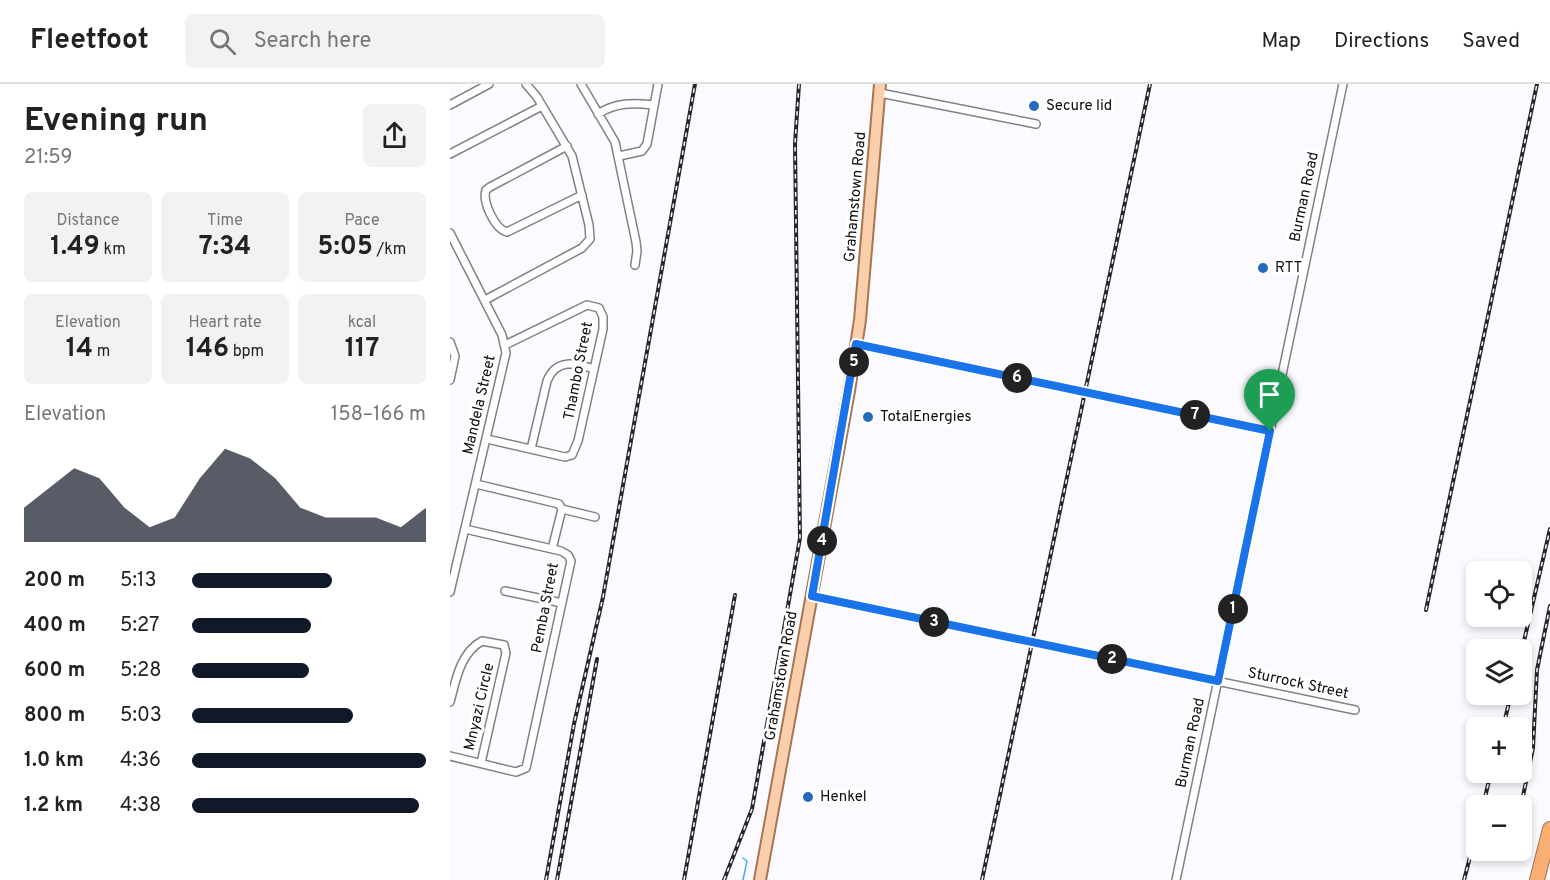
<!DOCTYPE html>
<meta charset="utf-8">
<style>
body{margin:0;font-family:Overpass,sans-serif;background:#f2f2f2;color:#222;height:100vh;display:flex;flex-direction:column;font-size:22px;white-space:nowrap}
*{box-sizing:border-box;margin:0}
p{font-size:20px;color:#767676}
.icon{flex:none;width:33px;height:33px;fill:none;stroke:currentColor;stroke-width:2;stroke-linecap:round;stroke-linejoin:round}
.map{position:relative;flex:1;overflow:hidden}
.details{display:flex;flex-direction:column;background:#fff;width:450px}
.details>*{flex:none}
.tools{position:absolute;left:1016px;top:477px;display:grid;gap:12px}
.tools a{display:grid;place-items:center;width:66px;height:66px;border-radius:9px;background:#fff;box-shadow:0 3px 9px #0003;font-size:30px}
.pin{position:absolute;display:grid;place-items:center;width:51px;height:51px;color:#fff;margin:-62px -26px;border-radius:50% 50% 50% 0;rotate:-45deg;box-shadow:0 0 6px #0007}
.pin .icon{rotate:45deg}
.km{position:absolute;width:30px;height:30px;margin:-15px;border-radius:50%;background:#222;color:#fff;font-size:16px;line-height:30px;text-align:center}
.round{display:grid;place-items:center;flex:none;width:63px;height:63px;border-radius:9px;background:#f2f2f2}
.head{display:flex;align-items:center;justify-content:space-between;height:102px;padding:0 24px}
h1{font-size:33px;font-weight:700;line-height:45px}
.stats{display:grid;grid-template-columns:repeat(3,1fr);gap:9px;height:102px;padding:6px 24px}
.stats div{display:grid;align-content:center;border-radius:9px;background:#f2f2f2;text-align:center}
.stats b{font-size:26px;font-weight:700}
.stats small{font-size:16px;font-weight:400}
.stats p{font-size:16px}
.chart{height:168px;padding:12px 24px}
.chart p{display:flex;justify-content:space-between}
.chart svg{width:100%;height:108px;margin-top:6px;fill:#111827;opacity:.7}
ul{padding:0 24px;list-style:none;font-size:20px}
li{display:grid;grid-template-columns:96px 72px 1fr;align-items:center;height:45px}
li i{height:15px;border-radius:8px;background:#111827}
header{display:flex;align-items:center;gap:36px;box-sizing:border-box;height:84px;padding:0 30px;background:#fff;border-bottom:2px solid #e0e0e0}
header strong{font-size:28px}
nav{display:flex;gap:33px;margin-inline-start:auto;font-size:21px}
.search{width:420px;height:54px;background:#f2f2f2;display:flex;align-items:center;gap:15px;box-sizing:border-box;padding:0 21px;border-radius:9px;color:#767676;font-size:22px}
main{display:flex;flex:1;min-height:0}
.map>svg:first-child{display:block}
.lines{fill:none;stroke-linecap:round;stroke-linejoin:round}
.stream{stroke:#40b0e5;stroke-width:1.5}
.minor-casing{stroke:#808186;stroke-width:10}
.primary-casing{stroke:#a67651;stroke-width:14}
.motorway-casing{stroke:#a67651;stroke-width:16}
.minor{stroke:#fff;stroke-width:7}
.primary{stroke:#fbceac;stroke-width:10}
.motorway{stroke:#f9ae74;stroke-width:14}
.rail-casing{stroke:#272729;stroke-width:4}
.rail{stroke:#fff;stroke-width:1.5;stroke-dasharray:4.5;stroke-linecap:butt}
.route-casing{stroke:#fff;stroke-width:12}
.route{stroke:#1a73e8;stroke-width:8}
.poi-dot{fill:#246bbb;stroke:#fff;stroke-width:2}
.labels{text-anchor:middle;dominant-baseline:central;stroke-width:6;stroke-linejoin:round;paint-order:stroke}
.poi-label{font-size:15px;fill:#0d0d0f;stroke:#fff;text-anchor:start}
.street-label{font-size:15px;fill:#0d0d0f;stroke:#fff}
</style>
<header>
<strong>Fleetfoot</strong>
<div class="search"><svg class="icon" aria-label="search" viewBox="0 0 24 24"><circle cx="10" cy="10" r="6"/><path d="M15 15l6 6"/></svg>Search here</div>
<nav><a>Map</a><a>Directions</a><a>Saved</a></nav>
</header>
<main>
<section class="details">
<div class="head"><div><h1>Evening run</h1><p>21:59</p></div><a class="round"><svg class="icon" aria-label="share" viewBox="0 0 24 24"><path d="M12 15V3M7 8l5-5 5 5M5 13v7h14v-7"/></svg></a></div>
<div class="stats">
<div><p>Distance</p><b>1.49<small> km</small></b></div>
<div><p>Time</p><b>7:34</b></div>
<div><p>Pace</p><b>5:05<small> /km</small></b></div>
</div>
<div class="stats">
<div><p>Elevation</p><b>14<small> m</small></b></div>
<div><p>Heart rate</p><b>146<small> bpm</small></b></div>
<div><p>kcal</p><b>117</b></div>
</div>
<div class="chart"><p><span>Elevation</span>158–166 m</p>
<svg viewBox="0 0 160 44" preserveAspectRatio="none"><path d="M0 44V30L10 22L20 14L30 18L40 30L50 38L60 34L70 18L80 6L90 10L100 18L110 30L120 34L130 34L140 34L150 38L160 30V44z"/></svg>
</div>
<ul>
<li><b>200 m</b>5:13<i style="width:60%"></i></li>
<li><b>400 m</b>5:27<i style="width:51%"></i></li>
<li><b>600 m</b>5:28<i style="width:50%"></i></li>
<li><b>800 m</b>5:03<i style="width:69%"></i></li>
<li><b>1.0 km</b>4:36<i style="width:100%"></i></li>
<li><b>1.2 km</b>4:38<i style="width:97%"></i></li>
</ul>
</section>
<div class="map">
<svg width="1100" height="796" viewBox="0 0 1100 796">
<rect width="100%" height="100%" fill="#fbfbff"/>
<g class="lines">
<path class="stream" d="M293,796L297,777L293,774"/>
<g class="minor-casing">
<path id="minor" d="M131,0L165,58L186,158L187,167L185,181
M430,9L586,40
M0,21L39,0
M148,30C166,18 183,19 204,21
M117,62L40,103L36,106C32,118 45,145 57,148L132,111
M0,70L92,22
M169,72L192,67L197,60L208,0
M0,149L52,251L56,269L0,508
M35,216L132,164L140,155L139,141L122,72L87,13L76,0
M0,258L5,272L0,296
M406,260L820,347
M37,355L115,373L122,371L128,357L153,245V233L149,224L137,221L55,261
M81,365L97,297C106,274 126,279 144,285
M26,400L109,420L112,425L102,465
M112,425L145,433
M55,507L112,519
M361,512L905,626
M0,618C6,596 10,569 32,557L54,561L56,569L31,679
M0,672L66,688L76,684L121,477L118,471L111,467L15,445
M726,796L893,0"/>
</g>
<g class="primary-casing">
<path id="primary" d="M310,796L399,307L410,236L430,0"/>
</g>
<g class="motorway-casing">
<path id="motorway" d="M1087,796L1100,745"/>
</g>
<use href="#minor" class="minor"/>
<use href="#primary" class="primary"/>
<use href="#motorway" class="motorway"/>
<g class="rail-casing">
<path id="rail" d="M976,526L1087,0
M1071,570L1100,445
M1053,644L1061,610
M1033,722L1041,688
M1071,722L1083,664L1087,586L1100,522
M96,796L124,640L153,513L245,0
M107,796L147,575
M234,796L285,511
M274,796L302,725L350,454L345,60L349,0
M532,796L700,0
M1014,796L1026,750"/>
</g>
<use href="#rail" class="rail"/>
</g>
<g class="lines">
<g class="route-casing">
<path id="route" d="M406,260L820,347L768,597L362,512Z"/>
</g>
<use href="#route" class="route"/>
</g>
<g class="poi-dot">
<circle cx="584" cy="22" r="6"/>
<circle cx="813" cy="184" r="6"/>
<circle cx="418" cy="333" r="6"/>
<circle cx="358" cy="713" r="6"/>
</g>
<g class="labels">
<g class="poi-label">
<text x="596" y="22">Secure lid</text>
<text x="825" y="184">RTT</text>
<text x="430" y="333">TotalEnergies</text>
<text x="370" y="713">Henkel</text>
</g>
<g class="street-label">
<text transform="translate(406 113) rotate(-85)">Grahamstown Road</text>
<text transform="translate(855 113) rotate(-78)">Burman Road</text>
<text transform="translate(129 287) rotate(-79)">Thambo Street</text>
<text transform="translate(30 321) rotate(-77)">Mandela Street</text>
<text transform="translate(96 524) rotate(-79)">Pemba Street</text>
<text transform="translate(332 592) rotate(-80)">Grahamstown Road</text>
<text transform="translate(848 600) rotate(12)">Sturrock Street</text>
<text transform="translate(30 623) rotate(-77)">Mnyazi Circle</text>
<text transform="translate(741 659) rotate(-78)">Burman Road</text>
</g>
</g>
</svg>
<div class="tools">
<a><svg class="icon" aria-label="locate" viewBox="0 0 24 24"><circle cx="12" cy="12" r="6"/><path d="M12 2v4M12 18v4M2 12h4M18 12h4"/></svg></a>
<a><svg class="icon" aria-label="layers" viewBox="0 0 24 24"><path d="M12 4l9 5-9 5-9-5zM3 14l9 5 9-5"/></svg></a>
<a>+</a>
<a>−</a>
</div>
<div class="pin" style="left:820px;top:347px;background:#1e9e55"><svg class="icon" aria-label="arrive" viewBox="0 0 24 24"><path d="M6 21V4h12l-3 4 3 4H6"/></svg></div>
<b class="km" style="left:783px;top:525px">1</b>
<b class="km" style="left:662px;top:575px">2</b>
<b class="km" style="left:484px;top:538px">3</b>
<b class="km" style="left:372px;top:457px">4</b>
<b class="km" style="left:404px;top:278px">5</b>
<b class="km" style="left:567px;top:294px">6</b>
<b class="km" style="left:745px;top:331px">7</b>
</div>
</main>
